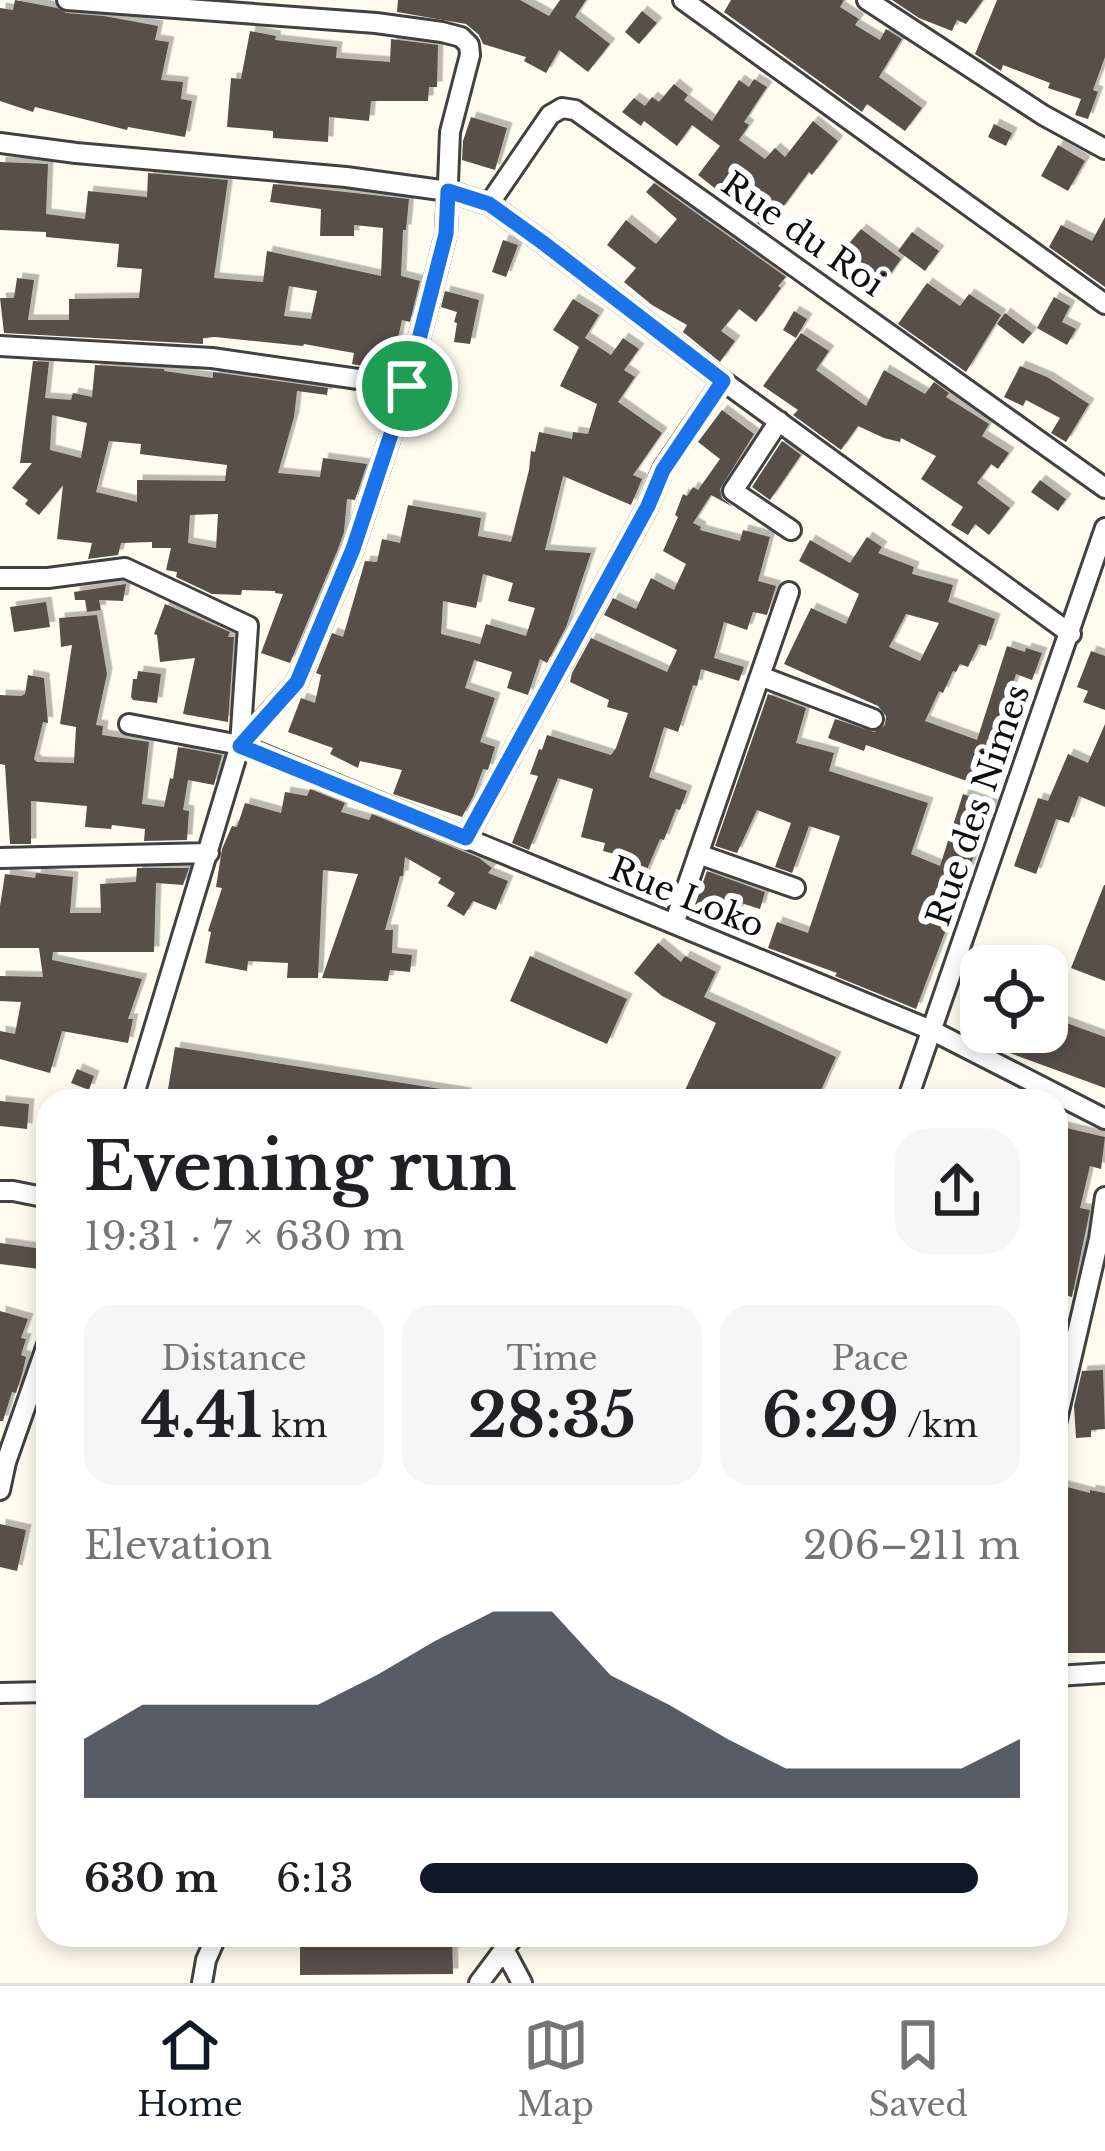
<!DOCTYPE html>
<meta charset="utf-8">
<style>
body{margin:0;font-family:"Libre Baskerville",serif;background:#f6f6f6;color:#202124;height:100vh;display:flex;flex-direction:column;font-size:45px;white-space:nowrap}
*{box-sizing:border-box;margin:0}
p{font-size:39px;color:#757577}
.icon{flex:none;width:66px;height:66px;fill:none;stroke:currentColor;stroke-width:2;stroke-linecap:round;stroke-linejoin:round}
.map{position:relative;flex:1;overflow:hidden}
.details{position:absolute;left:36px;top:1089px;width:1032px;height:858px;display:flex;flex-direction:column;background:#fff;border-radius:36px;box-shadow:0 6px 18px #0003}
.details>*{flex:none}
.buttons{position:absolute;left:960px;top:945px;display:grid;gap:24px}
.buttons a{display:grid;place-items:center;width:108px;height:108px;border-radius:24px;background:#fff;box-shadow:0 6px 18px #0003;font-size:60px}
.pin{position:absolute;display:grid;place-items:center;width:102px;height:102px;color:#fff;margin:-51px;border:6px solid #fff;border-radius:50%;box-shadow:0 3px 12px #0007}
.round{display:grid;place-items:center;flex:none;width:126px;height:126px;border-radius:36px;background:#f6f6f6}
.summary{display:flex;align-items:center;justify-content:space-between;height:204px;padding:0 48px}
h1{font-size:66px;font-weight:700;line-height:90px}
.stats{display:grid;grid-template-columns:repeat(3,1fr);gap:18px;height:204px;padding:12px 48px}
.stats div{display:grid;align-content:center;border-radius:30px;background:#f6f6f6;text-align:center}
.stats b{font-size:60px;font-weight:700}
.stats small{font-size:33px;font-weight:400}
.stats p{font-size:33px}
.chart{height:336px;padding:24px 48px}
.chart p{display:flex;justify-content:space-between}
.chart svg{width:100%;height:216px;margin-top:12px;fill:#111827;opacity:.7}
ul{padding:0 48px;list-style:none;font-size:39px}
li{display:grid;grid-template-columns:192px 144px 1fr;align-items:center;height:90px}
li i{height:30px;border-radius:15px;background:#111827}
.tab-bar{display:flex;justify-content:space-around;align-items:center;height:168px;border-top:3px solid #e0e0e0;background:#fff;font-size:33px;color:#757577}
.tab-bar a{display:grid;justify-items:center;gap:6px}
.tab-bar .selected{color:#111827}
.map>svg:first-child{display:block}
.building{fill:#584f4a;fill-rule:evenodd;filter:url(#shadow)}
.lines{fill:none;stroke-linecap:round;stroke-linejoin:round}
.minor-casing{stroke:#414141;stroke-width:24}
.minor{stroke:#fff;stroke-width:18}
.route-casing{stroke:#fff;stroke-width:24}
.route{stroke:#1a73e8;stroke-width:15}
.labels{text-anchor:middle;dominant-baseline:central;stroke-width:12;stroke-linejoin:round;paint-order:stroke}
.street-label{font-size:33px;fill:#0e0e0e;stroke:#fff}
</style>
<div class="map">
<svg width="1105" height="1983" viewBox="0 0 1105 1983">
<defs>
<filter id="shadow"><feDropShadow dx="5.5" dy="-5.5" stdDeviation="0" flood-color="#0004"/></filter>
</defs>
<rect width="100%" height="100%" fill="#fffcef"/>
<path class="building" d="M15,0L57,8L66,13L104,16L158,26L155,40L169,42L161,80L183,82L181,99L192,101L185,137L128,127L127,130L35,107L33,112L0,101V8L13,10Z
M398,0H520L549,16L560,0H586L575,17L610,44L588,72L559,50L546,73L524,61L526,57L483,44L479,35L466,24L397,12Z
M731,0H844L840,7L859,19L855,25L880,40L886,29L902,39L879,77L922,108L905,131L867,104L862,112L724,12Z
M892,0H983L966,24L957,20L952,31L919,18Z
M997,0H1105V57L1093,90L1098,92L1088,119L1075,115L1081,99L1048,88L1050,83L1003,65L1001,71L975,54Z
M642,11L657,23L639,44L625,32Z
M250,31L276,36L275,40L337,47L336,58L390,62L391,39L438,45L437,87H429L428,101H371L369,121L329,117L328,142L273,138V131L227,127L231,78L241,79Z
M754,79L767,87L744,122L749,125L739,140L765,159L775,148L785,157L813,121L838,141L812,175L809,172L780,211L776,208L761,226L745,214L755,202L725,180L717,190L698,175L720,146L692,125L677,146L644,121L641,126L622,112L634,98L645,106L652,97L659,102L674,84L688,95L684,100L712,121L739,80L749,87Z
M471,117L507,128L495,170L462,160L463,141Z
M994,124L1012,133L1006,146L988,137Z
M1058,145L1085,161L1068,191L1041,176Z
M0,162L48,164L46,214L85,219L88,191L147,197L148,173L228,180L214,278L263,282L267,251L381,276L383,228L354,225V236H320L321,209L270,202L273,184L409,199L406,230H403L401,276L420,281L410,322L402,320L394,355L372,350L368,367L352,364L354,353L304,344L303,346L215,337L203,338V344L4,333L0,298H14L17,278L34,280L28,320H69V299L139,298L142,269L117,267L119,244L46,237V232L0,230ZM289,286L317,291L311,319L284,316Z
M654,183L786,277L778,286L781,288L756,322L739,309L721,331L735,341L720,362L683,332L687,325L652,305L624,282L636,268L607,245L626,220L656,244L677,219L646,192Z
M1105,217V287L1049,247L1061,225L1092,241Z
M861,229L901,259L877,293L861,281L868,272L853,260L857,255L846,247Z
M912,232L939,251L925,271L898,251Z
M503,240L518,245L506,277L492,272Z
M927,283L960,306L969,294L1001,315L966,372L898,324Z
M445,291L479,300L470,344L454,342L457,323L454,322L457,312L441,307Z
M1054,297L1070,306L1062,322L1076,329L1067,345L1037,328Z
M573,299L599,315L585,338L611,355L623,338L639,349L624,370L635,377L618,402L662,433L633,475L642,479L631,505L563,476L545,550L591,553L566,627L547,663L540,659L528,695L507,688L512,672L474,660L465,688L495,698L480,742L495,747L488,770L483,769L473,797L462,817L393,794L402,770L360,761L358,768L330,754L333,748L288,732L301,698L315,703L321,675L316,673L332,633L343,637L365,561L377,562L382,539L400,543L408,505L481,518L478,536L511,542L529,470L531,451L535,452L539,432L572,439L573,432L588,434L597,404L560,386L579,347L553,330ZM483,574L513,583L508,601L535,608L526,636L486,624L480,644L441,634L443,601L476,608Z
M794,311L807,319L796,338L783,330Z
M1005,313L1032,333L1023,344L997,324Z
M801,333L829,351L816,370L866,406L884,370L925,394L934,382L949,393L946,397L989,424L982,436L1009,453L998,469L991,464L977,483L1010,508L989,535L975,524L968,535L951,525L963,507L921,479L936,456L901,438L900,442L884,438L858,426L841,450L793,415L798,410L763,386Z
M33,361L49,362L45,398L71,400L73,393L92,397L95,365L164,369V371L213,378V372L328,388L327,395L297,391L294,417L278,473L320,477L323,458L367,464L355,500L347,499L344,532L338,549L290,663L261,653L283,594L275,593V591L242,590L241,595L212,594L176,577L177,572L166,570L171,548H152V542L121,543L118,555L88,559L92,543L57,539L63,485L39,515L25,504L28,500L12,488L32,463H20ZM52,415L87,423L81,458L50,450ZM109,441L141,444L140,454L227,465L225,481L137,480V502L96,492ZM218,514L216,548L188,543L190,515Z
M1020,366L1047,377L1089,404L1066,442L1051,433L1060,418L1026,400L1023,406L1004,397Z
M722,410L754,434L720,489L722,498L733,507L711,495L693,523L701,527L700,530L740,541L743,530L770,537L758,581L776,586L767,615L753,612L747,630L724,622L714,658L744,667L739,681L701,669L697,686L693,685L678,732L664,727L649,777L687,791L680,810L676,809L664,840L660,839L639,888L614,879L623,856L603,851L605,843L581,837L593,789L558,778L529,850L512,843L538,776L530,774L539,749L542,750L547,735L611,755L616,748L628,713L607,707L609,700L570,682L572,673L591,638L667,672L677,650L604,615L613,598L636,609L651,578L674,590L686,564L663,551L678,517L675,515L683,494L687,496L693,487L698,490L720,459L698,442Z
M782,441L801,455L770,500L752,487Z
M1040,480L1066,499L1058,511L1031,492Z
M867,537L882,547L878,553L914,567L912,574L953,585L948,602L995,619L986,646L979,644L968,667L960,664L956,672L953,671L943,693L939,691L925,721L977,740L1007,646L1025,652L1026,648L1042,653L1032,680L1016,674L1003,717L1018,722L1003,767L986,762L978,785L866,745L864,751L828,738L835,719L874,732L885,725L886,716L878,706L784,664L811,608L846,624L859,594L799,561L810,540L850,563ZM906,614L939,623L920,661L889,647Z
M126,584L123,601L99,600L101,610L87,612L85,600H75L74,592Z
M46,602L50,627L14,632L10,607Z
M165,604L230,632L228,637H234L228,722L183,714L195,658L160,662L157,635L154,634Z
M97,615L107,674L96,725L103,726L102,735L149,742L142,804L164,807L170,778L173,779L178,747L222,755L214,785L188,780L183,810L189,811L187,840L144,841L145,829L112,825L111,829L85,827L87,806L31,801V844H10L5,765L0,764V695L21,696L25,694L28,675L44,678L48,723L43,722L34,759L37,762L74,763L76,727L60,724L72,645L61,647L59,618Z
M1091,651L1105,656V710L1083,702L1088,691L1077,687Z
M138,671L161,674L157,703L133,700L131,697L133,679H137Z
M768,694L806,708L796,743L834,753L829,771L928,803L911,854L940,866L963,794L993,805L916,1009L835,976L837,973L768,948L777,922L808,933L840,836L809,826L792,873L775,867L791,823L757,810L737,853L715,846Z
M1105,724V807L1079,796L1069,823L1056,819L1036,874L1014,866L1038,798L1048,801L1068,754L1088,763Z
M310,789L345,803L341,812L369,820L372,814L479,858L492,868L488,873L508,881L496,910L473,901L464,916L447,906L455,893L438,883L441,878L405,857L403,876H400L385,930H393L392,953L412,955L410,972L390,970L388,981L322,978L358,874L323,870L318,978H287L288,963L248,961L247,971L205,963L211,932L208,931L222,888L216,887L222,849L232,826L237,827L245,803L281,813L285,792L307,796Z
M137,868H189L183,885L156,883L154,952H53L52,960L142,979L128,1019H133L128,1043L62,1031L50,1073L0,1059V1031L15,1034L21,1002L0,1001V976L43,977L39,948H0V906L5,874L35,878L36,873L73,877L70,913H101L100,884L136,882Z
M707,871L765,892L760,909L741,903L735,919L702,905L698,915L692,913Z
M1104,885H1105V981L1071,968Z
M658,943L681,962L685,956L716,972L704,997L836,1057L816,1101H680L716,1023L662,996L634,973Z
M530,956L627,999L607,1044L510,1001Z
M980,983L981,1032H1047V1016L1105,1037V1088L991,1046L962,1031Z
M175,1047L466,1093L465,1101H166Z
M77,1069L94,1076L89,1090L71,1083Z
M0,1101L29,1104L27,1129L0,1126Z
M1062,1127L1105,1137L1101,1169L1090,1166L1080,1208L1090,1210L1072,1297L1056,1293V1233L1059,1234L1065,1197L1056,1195V1149Z
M0,1243L42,1249L39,1269L0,1264Z
M0,1311L28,1319L21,1338L26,1339L21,1355L26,1357L22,1374L16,1393L12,1392L3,1421H0Z
M1103,1370L1105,1429L1091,1430V1437L1076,1438L1074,1406L1082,1371Z
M1056,1484L1090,1493V1490L1105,1493V1653H1056L1059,1608L1056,1607Z
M0,1524L26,1530L17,1571L0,1567Z
M337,1935V1938L452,1935L453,1974L300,1975V1936Z"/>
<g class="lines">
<g class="minor-casing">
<path id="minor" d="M67,0L376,23L442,32L461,37L469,45L470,55L450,132L446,234L407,386L353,549L297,682L240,745
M683,0L1105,304
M867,0L1043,115L1105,149
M0,143L76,153L346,177L448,191L489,204L542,242L723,381L1071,634
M489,204L550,115L562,108L575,110L1105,488
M0,346L212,358L407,386
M779,421L733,491L791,530
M0,578H48L125,568L248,626L240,745L132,1101
M760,676L873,719
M129,724L240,745L931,1030L1105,1119
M466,838L648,506L663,469L723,381
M698,854L795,888
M0,858L209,853
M674,924L789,592
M907,1101L1105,528
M0,1191H13L48,1198
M1056,1424L1099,1239L1105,1197
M0,1490L6,1462L48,1342
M1056,1676L1105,1673
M0,1693L48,1692
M505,1951L522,1983
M202,1983L206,1960L217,1935
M479,1983L515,1935"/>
</g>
<use href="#minor" class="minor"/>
</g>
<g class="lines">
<g class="route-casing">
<path id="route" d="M448,191L489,204L542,242L723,381L663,470L648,506L466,838L240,746L297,682L353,549L407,386L446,234Z"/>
</g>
<use href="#route" class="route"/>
</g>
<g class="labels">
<g class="street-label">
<text transform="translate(803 234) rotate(35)">Rue du Roi</text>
<text transform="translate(978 805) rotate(-71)">Rue des Nimes</text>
<text transform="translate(687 897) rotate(22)">Rue Loko</text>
</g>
</g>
</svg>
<div class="buttons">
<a><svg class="icon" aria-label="locate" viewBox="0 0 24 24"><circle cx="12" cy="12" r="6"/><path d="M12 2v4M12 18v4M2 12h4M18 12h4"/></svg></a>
</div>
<div class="pin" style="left:407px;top:386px;background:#1e9e55"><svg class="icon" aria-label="arrive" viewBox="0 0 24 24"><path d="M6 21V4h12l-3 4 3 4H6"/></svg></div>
<section class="details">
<div class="summary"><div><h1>Evening run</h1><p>19:31 · 7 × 630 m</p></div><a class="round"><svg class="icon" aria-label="share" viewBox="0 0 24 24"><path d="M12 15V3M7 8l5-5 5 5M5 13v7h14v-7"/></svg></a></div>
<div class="stats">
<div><p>Distance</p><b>4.41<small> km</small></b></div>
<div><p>Time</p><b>28:35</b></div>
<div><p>Pace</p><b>6:29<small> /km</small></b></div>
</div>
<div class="chart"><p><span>Elevation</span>206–211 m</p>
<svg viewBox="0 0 160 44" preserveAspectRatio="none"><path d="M0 44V32L10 25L20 25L30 25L40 25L50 19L60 12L70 6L80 6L90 19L100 25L110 32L120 38L130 38L140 38L150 38L160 32V44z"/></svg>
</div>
<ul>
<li><b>630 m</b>6:13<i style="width:93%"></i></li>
</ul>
</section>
</div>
<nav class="tab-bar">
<a class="selected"><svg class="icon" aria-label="home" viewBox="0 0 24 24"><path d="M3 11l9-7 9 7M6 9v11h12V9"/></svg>Home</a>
<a><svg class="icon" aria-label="map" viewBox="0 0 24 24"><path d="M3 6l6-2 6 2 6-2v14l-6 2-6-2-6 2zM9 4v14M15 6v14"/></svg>Map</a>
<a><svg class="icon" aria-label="saved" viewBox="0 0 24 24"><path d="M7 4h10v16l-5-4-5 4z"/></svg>Saved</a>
</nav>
